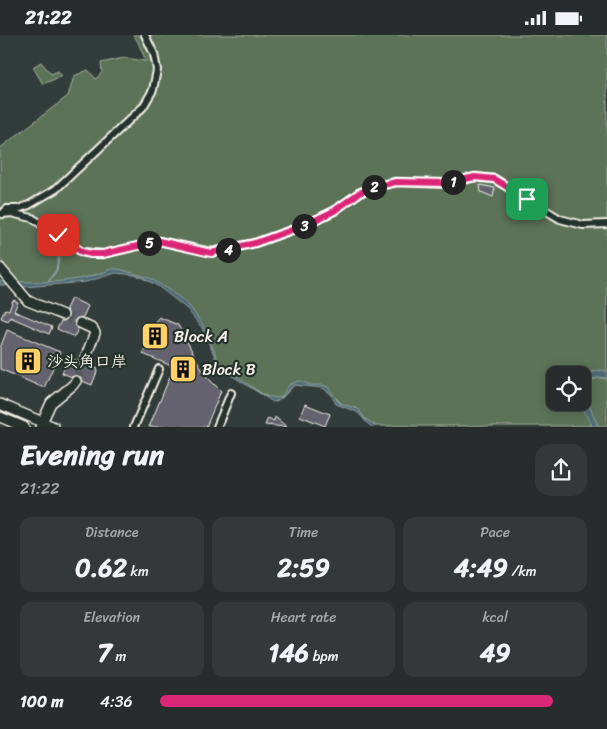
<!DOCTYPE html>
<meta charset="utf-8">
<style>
body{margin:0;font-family:Sriracha,"LXGW WenKai TC",sans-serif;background:#323938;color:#f1f3f6;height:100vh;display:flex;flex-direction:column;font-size:19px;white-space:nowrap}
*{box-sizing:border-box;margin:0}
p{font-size:16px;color:#a4a8a9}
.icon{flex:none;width:28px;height:28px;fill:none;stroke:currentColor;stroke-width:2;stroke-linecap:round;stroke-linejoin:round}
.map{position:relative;height:392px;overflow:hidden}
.side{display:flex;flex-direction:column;background:#262d2c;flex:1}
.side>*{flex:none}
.fabs{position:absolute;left:546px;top:331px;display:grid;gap:10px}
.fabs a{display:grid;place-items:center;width:45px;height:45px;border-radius:10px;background:#262d2c;box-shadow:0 2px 12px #0003,0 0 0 1px #424948;font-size:25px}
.pin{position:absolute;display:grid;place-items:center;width:42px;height:42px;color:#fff;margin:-21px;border-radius:10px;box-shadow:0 2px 8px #0006}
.km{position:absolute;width:25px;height:25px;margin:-12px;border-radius:50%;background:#222;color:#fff;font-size:14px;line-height:25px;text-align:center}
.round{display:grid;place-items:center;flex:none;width:52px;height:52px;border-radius:15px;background:#323938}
.head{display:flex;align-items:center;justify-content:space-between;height:85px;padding:0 20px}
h1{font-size:28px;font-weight:700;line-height:38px}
.metrics{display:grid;grid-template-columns:repeat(3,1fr);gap:8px;height:85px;padding:5px 20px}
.metrics div{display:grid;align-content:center;border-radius:12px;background:#323938;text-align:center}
.metrics b{font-size:25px;font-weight:700}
.metrics small{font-size:14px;font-weight:400}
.metrics p{font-size:14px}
ul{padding:0 20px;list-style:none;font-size:16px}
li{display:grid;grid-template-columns:80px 60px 1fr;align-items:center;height:38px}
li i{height:12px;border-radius:6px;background:#db2777}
.status{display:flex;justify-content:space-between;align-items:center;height:35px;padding:0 25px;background:#262d2c;direction:ltr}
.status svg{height:14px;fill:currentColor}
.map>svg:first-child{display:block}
.green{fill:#5b7358;stroke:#a8b2a0}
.water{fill:#4f6b75;stroke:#91a1a3}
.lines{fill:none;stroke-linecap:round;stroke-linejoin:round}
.stream{stroke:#91a1a3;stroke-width:2}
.building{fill:#63626e;stroke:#f4f1e8}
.secondary-tunnel{stroke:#4f5754;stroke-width:9;stroke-dasharray:9 4.5;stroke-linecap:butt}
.minor-casing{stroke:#f4f1e8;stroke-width:10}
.secondary-casing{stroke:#f4f1e8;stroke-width:12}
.minor{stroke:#26332d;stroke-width:6}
.secondary{stroke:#26332d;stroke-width:9}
.route-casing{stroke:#fff;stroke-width:10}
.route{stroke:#db2777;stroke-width:6}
.labels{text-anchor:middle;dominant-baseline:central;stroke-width:4.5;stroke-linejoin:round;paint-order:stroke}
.poi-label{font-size:16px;fill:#f4f1e8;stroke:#26332d;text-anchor:start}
</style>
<div class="status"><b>21:22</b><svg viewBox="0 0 49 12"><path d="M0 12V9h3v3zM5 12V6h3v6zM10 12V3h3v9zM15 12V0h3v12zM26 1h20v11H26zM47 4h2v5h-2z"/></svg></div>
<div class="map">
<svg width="607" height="392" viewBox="0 0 607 392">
<rect width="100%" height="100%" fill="#323c3a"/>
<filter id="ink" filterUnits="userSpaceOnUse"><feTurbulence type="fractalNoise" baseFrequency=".02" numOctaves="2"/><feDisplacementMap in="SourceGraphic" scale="10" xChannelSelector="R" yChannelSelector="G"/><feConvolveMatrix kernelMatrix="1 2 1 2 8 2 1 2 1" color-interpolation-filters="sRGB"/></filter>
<g filter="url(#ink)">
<path class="green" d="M133,0H607V337L583,345L582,340H555V368H580L592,391H376L365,384L358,374L343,370L324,351L294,350L283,362L276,367L220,333C216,318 200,283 187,272C169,257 138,235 113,236C103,236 93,242 83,243V246L19,249L14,244L0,223V113L68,61L74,41L88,35L96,44L102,37L101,28L124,23L146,26L137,5Z
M41,27L51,39L58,36L62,41L43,49L33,32Z
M597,343H607V391H598C591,376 575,353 597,343Z"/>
<path class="water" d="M111,234H119L150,243L179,262L190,272L204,292L219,328L264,361L278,363L281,362L289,350L298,346H301L310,350H322L328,352L339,368L358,374L365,384L376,391H370L357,377L336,369L331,359L323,353L294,350C286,355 283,366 273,367L220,333L202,293L187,274L159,252L144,243L134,240L116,238L86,247L24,252L0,250V246C36,247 78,250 111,234Z
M601,335L607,336V343C571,339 591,375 598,391H592L580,368H582C582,348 579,339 601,335Z"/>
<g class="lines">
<path class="stream" d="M48,247L56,236L59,223"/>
</g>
<path class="building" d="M480,150L495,153L493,162L481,157Z
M71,263L88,271L83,282L77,283L74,286L75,291L78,294L74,302L57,294L61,286H64L69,283V279L66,274Z
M13,265L18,267L14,276L52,292L49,299L10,282L8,286L1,283L5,274L9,275Z
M159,282L178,290L205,340L221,356L206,392H149L174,332L143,319Z
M7,295L60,317L44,353L0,334V313Z
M68,322L78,326L81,332H85L89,330L98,334L92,350L82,346L79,341L76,340L72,342L62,338Z
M305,369L330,379L325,391L300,381Z
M275,382L287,392L265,390L268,383L274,386Z"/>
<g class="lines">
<path class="secondary-tunnel" d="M63,280L80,288
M76,346L84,326"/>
<g class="minor-casing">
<path id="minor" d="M2,179L7,174H18L29,170L56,154L143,72L153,55L157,35L154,19L145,0
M3,179L11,178L32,183L82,217L103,219L159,206L211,217L255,208L303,191L334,176L359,158L374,152L396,147L447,149L475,142L495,144L560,184L583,190L607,189
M134,392L159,334
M217,392L231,358"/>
</g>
<g class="secondary-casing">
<path id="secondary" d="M0,233L28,266L63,280
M80,288L93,294L95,298L84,326
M0,369L54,392
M0,382L24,392
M40,392L51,368L73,350L76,346"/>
</g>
<use href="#minor" class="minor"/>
<use href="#secondary" class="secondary"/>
</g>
</g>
<g class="lines" filter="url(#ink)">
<g class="route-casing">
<path id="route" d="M58,200L82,217L91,219H103L159,206L211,218L255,208L303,191L334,176L359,158L374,152L396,147L447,148L475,142L494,144L527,164"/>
</g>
<use href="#route" class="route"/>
</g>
<defs>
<g id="building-square" transform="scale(1.4375)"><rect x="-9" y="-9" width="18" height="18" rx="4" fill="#ffd166" stroke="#26332d"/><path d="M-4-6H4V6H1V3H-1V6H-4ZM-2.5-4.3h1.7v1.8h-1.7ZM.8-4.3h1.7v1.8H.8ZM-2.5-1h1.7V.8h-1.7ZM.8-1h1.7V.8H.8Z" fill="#111"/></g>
</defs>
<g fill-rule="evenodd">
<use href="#building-square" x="155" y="301"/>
<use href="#building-square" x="28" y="326"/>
<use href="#building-square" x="183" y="334"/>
</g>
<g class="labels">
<g class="poi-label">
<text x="174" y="301">Block A</text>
<text x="47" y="326">沙头角口岸</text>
<text x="202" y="334">Block B</text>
</g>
</g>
</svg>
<div class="fabs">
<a><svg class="icon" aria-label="locate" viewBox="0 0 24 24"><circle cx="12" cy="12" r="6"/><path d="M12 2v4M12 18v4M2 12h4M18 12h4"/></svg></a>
</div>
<div class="pin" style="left:527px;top:164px;background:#1e9e55"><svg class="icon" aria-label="arrive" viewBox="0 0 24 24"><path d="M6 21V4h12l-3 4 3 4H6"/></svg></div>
<div class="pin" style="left:58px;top:200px;background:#d93025"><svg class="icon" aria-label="check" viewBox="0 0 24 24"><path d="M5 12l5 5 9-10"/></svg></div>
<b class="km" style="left:453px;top:147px">1</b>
<b class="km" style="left:374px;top:152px">2</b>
<b class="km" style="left:304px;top:191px">3</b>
<b class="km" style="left:228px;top:215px">4</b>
<b class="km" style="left:149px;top:208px">5</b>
</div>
<section class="side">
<div class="head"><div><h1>Evening run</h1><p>21:22</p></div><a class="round"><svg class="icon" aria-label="share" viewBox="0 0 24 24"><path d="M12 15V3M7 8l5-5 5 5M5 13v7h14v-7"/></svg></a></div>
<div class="metrics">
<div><p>Distance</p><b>0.62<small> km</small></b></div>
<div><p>Time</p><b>2:59</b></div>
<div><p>Pace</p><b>4:49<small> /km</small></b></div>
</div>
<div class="metrics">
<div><p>Elevation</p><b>7<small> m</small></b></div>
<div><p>Heart rate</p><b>146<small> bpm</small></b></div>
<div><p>kcal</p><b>49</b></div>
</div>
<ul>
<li><b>100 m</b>4:36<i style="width:92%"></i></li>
</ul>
</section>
